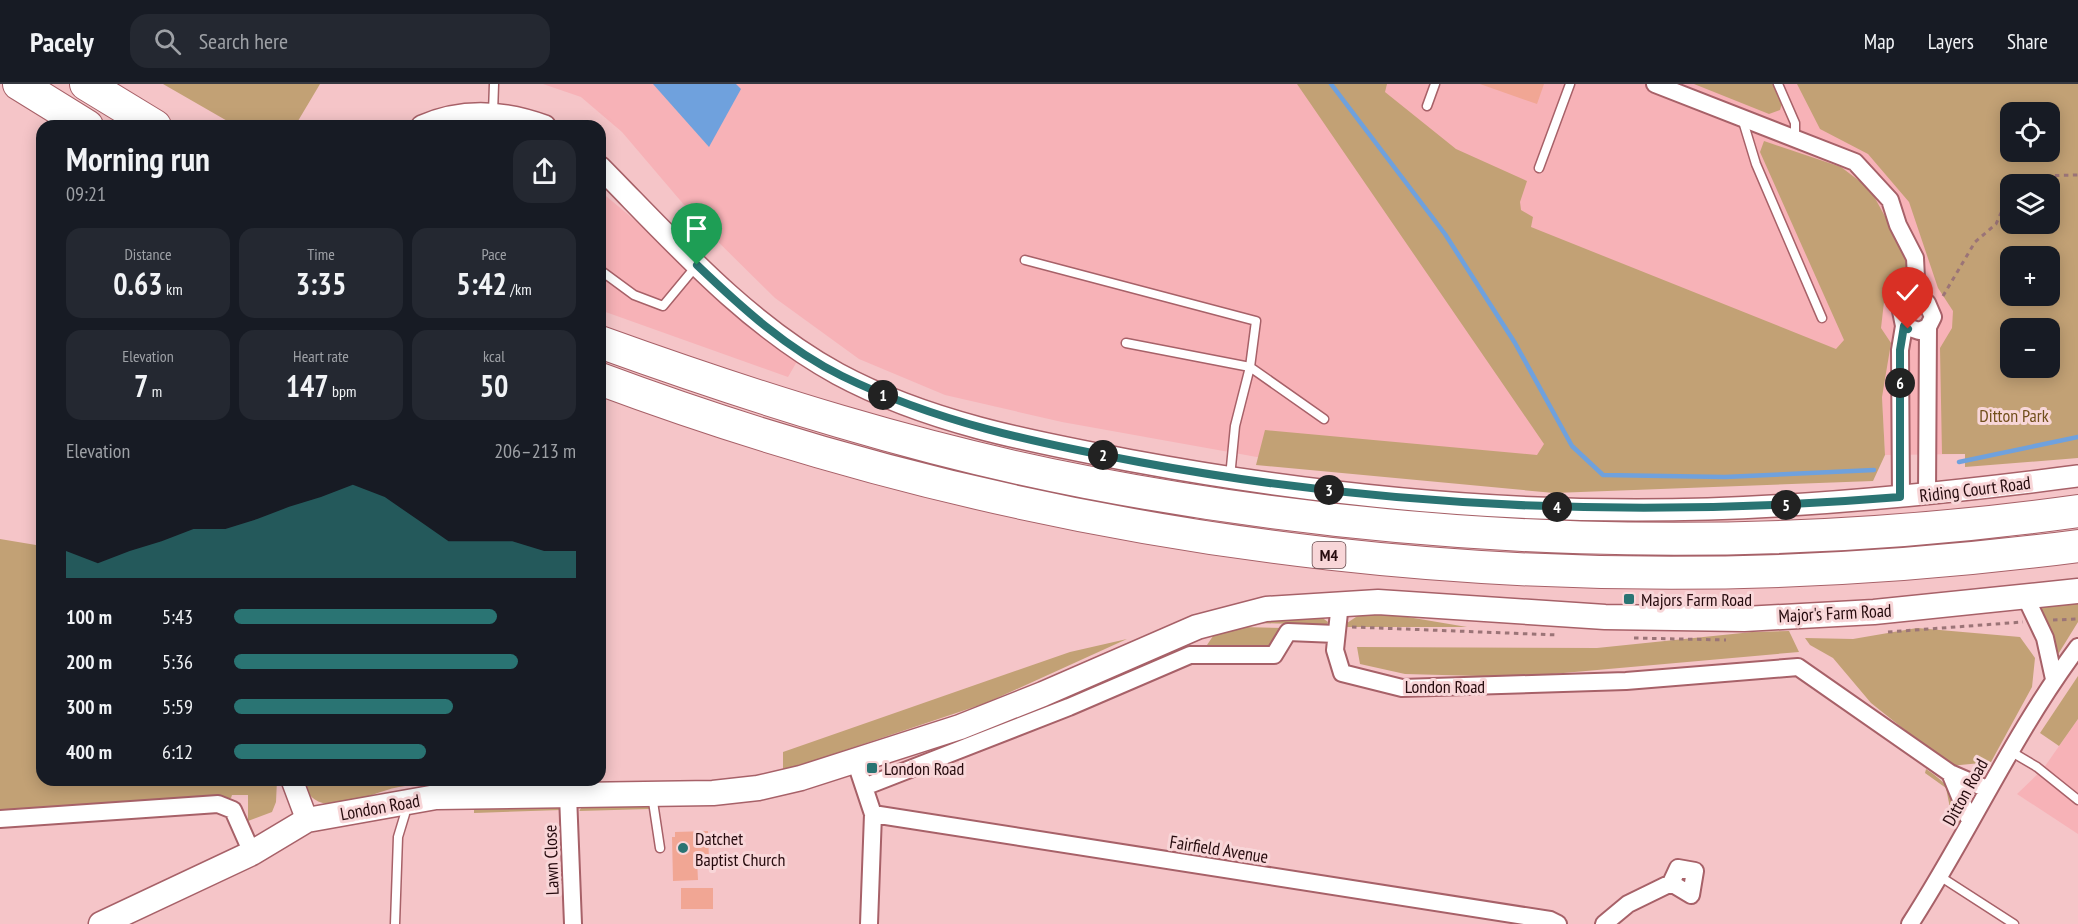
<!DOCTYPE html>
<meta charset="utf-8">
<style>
body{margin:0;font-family:"PT Sans Narrow",sans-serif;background:#242831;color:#f1f3f6;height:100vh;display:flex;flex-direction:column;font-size:22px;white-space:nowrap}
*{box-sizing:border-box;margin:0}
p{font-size:20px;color:#9ea1a6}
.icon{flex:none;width:33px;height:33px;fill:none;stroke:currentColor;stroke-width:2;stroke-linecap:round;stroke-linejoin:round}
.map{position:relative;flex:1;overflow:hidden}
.sheet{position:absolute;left:36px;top:36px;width:570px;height:666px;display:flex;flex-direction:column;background:#171b24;border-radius:18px;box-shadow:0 3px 15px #0003}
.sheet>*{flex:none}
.tools{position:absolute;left:2000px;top:18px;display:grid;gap:12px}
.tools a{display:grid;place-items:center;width:60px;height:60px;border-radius:12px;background:#171b24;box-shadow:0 3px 15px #0003;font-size:30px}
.pin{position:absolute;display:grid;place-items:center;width:51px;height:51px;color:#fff;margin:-62px -26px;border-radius:50% 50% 50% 0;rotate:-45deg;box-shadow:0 0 6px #0007}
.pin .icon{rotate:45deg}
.km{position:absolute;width:30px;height:30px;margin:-15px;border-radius:50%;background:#222;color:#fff;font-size:16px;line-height:30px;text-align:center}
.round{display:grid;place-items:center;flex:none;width:63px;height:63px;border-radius:18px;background:#242831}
.overview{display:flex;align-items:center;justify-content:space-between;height:102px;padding:0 30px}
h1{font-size:33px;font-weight:700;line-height:45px}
.figures{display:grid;grid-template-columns:repeat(3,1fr);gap:9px;height:102px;padding:6px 30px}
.figures div{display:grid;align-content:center;border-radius:15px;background:#242831;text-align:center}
.figures b{font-size:30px;font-weight:700}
.figures small{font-size:16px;font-weight:400}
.figures p{font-size:16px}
.chart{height:168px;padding:12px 30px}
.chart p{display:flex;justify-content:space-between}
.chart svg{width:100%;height:108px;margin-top:6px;fill:#2a7473;opacity:.7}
ul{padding:0 30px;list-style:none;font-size:20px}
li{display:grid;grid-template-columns:96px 72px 1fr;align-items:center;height:45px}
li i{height:15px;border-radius:8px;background:#2a7473}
header{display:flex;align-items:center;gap:36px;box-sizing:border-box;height:84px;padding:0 30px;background:#171b24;border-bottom:2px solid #363941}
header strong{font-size:28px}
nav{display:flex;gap:33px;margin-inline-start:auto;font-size:21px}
.search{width:420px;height:54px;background:#242831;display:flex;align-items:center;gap:15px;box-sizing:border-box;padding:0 21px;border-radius:18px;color:#9ea1a6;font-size:22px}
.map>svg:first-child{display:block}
.built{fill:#f7b2b7;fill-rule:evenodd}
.green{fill:#c2a175;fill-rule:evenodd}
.water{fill:#6fa1dd}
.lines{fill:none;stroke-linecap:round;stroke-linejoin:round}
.stream{stroke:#6fa1dd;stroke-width:4.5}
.building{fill:#f1a694}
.service-casing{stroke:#a76168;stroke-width:11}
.minor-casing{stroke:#a76168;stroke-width:20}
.tertiary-casing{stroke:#a76168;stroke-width:24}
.secondary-casing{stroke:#a76168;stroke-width:27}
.motorway-casing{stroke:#a76168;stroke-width:34}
.path{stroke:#9b7477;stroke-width:3;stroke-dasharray:4.5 4.5;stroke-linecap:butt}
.service{stroke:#fff;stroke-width:8}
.minor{stroke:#fff;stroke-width:16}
.tertiary{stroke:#fff;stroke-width:21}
.secondary{stroke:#fff;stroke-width:24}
.motorway{stroke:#fff;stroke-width:32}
.route-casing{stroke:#fff;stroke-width:12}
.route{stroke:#2a7473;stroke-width:8}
.poi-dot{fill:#2a7473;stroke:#f8d6d8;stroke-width:2}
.labels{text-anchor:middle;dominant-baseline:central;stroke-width:6;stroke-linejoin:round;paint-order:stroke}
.shield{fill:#f8d6d8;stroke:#65484b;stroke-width:1.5}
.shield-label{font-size:16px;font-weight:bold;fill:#260b0e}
.park-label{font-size:18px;fill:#714f1c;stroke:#f8d6d8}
.street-label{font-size:18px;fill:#260b0e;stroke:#f8d6d8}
.poi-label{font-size:18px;fill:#260b0e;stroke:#f8d6d8;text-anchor:start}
</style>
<header>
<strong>Pacely</strong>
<div class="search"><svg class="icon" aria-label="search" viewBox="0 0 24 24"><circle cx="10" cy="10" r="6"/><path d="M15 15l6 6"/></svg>Search here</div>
<nav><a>Map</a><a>Layers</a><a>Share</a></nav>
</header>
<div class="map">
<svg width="2078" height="840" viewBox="0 0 2078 840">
<rect width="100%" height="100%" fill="#f5c5c8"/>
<path class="built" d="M543,0H1331L1572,362L1553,395L1268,375L1062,338L945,311L859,275L775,214L702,142L622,48L581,13Z
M1366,0H2078L2049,100H2010V140L2004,158L1965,370L1885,371L1882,313L1593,308ZM2010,28H2049V68H2010Z
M600,107L799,274L788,293L600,226Z
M2078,635V750L2017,710L2043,685Z"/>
<path class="green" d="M163,0H320L295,42H236Z
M1297,0H1387L1385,8L1456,65L1527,97L1520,118L1521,126L1533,133L1531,143L1836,265L1844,256L1760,68L1764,57L1841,83L1870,105L1899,158L1907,181L1905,196L1884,218L1881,244L1891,259L1882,313L1885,371L1873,397L1554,409L1256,381L1265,346L1537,371L1544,360Z
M1694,0H1773L1782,19L1780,26L1769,30Z
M1797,0H2078V374L1965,383V370H1942L1940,264L1952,244L1953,227L1938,204L1909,118L1868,70L1820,45ZM2010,28H2049V68H2010ZM2010,100H2049V140H2010ZM2010,172H2049V212H2010ZM2010,244H2049V284H2010Z
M0,455L42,462V696H277L276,718L272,728L248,737V711H232L231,714L0,731Z
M2078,514V538L2057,572L2039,522Z
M1378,528L1467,543H1347V539L1359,531Z
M1317,530L1328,538L1327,541L1257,539V537Z
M1243,543L1285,544L1276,562L1207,561L1213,552Z
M1917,544L2020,553L2035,574L2032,603L1991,678L1950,682L1871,619L1833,574L1810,561L1805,554L1853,555Z
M1789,547L1799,568L1517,593L1405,590L1360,580L1357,563L1597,564L1752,548Z
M1127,555L986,619L783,687V668L1070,568Z
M2078,592V635L2059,662L2040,649Z
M1926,685C1945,697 1971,722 1957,747L1954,744L1946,704L1925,689Z
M302,696H450L449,700C433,701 415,700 399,703C369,708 316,743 302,696Z
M649,715V725L579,727L584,720Z
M474,717L556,720L561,726L474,729Z"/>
<path class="water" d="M653,0H736L741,5L709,63Z"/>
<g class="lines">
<path class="stream" d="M1331,0L1445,150L1515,259L1572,362L1603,391L1725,393L1874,386
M1959,378L2078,353"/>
</g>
<path class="building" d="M1480,0H1544L1537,20Z
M708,747L709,776H697L698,796L673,797L672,753H675V748Z
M681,804H713V825H681Z"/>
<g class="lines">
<g class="service-casing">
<path id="service" d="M1778,0L1795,39V53
M1427,22L1435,0
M493,29L494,0
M1742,34L1756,80L1822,234
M1539,84L1570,0
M1025,176L1256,237L1250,283L1235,342L1230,393
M600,186L634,211L663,222L697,181
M1126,259L1250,283L1324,335
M2010,667L2037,683L2078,716
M652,711L660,764
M1941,793L2014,840
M395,840L398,753L405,730L404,721"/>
</g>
<g class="minor-casing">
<path id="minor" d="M1655,0L1855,78L1890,116L1898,141L1915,174L1917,215
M1927,411L1928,243
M1901,413L1900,266L1904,242L1901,227L1912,216L1927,219L1933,233L1928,243L1919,247L1904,242
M2026,514L2045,554L2054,595
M1340,519L1335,566L1342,589L1402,604L1626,597L1798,583L1950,689L1970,737
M855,676L873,730L869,840
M1950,689L1987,705
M864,703L1069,623L1190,571H1274L1288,548L1336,550
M568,711L573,840
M873,730L1550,836L1558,840
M0,735L218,720L233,726L252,769
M1678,784L1695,787L1691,811L1671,799Z
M1604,840L1628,820L1671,799
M1910,840C1969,749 2013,650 2078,563"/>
</g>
<g class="tertiary-casing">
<path id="tertiary" d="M422,42C463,24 504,27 545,42
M600,83C674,158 745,239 838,290C929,339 1033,358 1133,377C1321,412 1517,431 1708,425C1832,421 1955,408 2078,392
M292,696L307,736"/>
</g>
<g class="secondary-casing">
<path id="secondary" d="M101,840L252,769L307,736L436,713L713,709L758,704L801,694L960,643L1043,610L1197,543L1266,525L1378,518L1605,533L1744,535L1874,528L2078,507"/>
</g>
<g class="motorway-casing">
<path id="motorway" d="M19,0L87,42
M86,0L155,42
M600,258C758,315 920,366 1086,398C1413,461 1748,473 2078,427
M600,295C1075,472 1576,528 2078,462"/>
</g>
<path class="path" d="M2021,100L2035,92L2078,91
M1943,212L1975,158L1996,140L2010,109
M2053,536L2078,535
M1352,543L1558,551
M1888,548L2023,538
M1634,554L1726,556"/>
<use href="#service" class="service"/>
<use href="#minor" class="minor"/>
<use href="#tertiary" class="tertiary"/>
<use href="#secondary" class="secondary"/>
<use href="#motorway" class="motorway"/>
</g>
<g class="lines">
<g class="route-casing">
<path id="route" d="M697,181C741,223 787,265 842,292C936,338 1036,359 1139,378C1390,425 1646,434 1900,413V266L1904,242L1908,245"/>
</g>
<use href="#route" class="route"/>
</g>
<g class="poi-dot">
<rect x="1623" y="509" width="12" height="12" rx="3"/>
<rect x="866" y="678" width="12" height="12" rx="3"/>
<circle cx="683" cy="764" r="6"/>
</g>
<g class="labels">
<rect class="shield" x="1312.5" y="458" width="33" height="26" rx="4.5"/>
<g class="shield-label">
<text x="1329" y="471">M4</text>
</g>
<g class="park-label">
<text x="2014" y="331">Ditton Park</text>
</g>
<g class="street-label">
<text transform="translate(1975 405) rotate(-7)">Riding Court Road</text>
<text transform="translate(1835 529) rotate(-3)">Major's Farm Road</text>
<text x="1445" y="602">London Road</text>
<text transform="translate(1965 708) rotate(-61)">Ditton Road</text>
<text transform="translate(380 723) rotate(-10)">London Road</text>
<text transform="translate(1219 765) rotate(9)">Fairfield Avenue</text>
<text transform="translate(551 776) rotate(-92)">Lawn Close</text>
</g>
<g class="poi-label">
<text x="1641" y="515">Majors Farm Road</text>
<text x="884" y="684">London Road</text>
<text x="695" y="754">Datchet<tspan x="695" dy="21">Baptist Church</tspan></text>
</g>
</g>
</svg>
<div class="tools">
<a><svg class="icon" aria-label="locate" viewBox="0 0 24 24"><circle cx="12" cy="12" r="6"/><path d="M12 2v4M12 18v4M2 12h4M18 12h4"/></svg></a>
<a><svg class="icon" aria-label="layers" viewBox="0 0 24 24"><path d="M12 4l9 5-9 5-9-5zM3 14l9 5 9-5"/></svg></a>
<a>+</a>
<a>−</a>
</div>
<div class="pin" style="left:697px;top:181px;background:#1e9e55"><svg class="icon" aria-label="arrive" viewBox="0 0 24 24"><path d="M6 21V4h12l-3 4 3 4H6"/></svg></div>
<div class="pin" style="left:1908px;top:245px;background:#d93025"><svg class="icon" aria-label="check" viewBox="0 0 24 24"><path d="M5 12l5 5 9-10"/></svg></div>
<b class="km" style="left:883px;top:311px">1</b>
<b class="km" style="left:1103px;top:371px">2</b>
<b class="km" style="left:1329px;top:406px">3</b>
<b class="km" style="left:1557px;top:423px">4</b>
<b class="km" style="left:1786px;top:421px">5</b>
<b class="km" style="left:1900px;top:299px">6</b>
<section class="sheet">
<div class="overview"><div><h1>Morning run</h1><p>09:21</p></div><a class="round"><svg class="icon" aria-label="share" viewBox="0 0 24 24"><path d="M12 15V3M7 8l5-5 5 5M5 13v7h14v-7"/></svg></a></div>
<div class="figures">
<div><p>Distance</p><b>0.63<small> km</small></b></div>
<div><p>Time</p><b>3:35</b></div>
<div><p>Pace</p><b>5:42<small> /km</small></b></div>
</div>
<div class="figures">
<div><p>Elevation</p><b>7<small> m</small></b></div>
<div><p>Heart rate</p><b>147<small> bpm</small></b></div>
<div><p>kcal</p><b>50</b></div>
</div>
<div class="chart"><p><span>Elevation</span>206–213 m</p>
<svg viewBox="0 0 160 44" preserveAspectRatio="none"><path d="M0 44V33L10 38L20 33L30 29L40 24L50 24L60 20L70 15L80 11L90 6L100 11L110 20L120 29L130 29L140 29L150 33L160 33V44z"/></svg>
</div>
<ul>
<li><b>100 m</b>5:43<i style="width:77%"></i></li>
<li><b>200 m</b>5:36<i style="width:83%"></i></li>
<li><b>300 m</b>5:59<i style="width:64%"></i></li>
<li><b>400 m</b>6:12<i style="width:56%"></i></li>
</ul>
</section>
</div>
